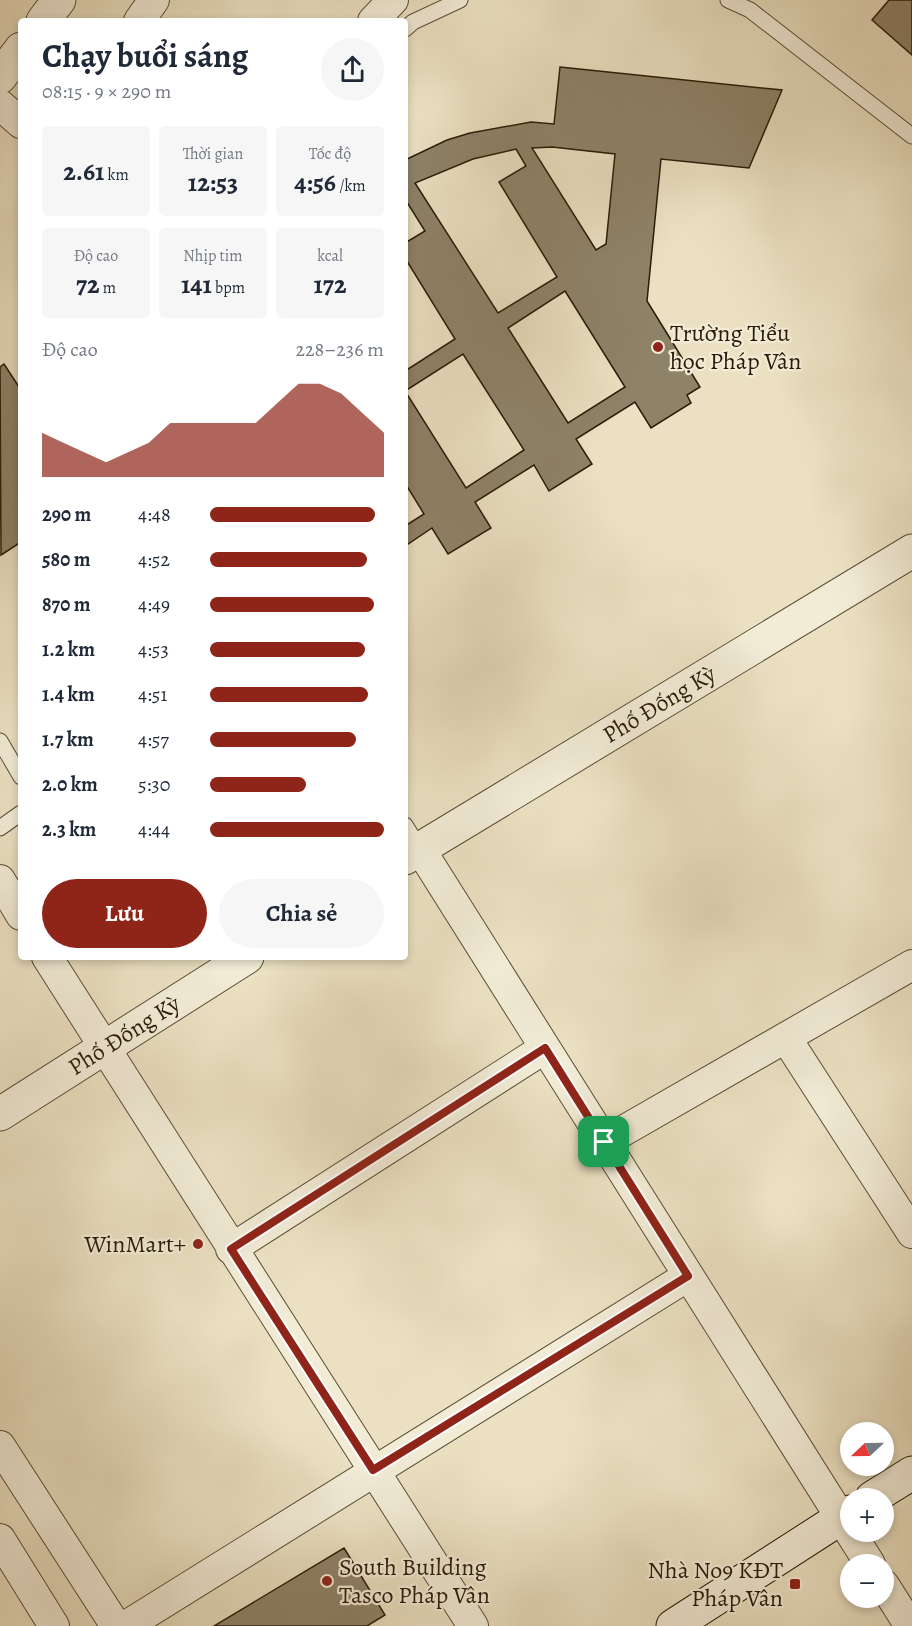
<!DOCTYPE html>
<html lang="vi">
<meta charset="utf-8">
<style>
body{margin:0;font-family:Alegreya,serif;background:#f6f6f7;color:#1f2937;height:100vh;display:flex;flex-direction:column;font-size:22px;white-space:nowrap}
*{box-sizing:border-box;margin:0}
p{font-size:20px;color:#747a83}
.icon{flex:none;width:33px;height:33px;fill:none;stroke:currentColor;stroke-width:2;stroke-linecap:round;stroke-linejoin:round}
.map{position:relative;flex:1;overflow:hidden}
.panel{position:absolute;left:18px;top:18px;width:390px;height:942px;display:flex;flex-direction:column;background:#fff;border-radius:6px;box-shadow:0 3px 9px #0003}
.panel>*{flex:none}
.needle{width:39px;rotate:248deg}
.buttons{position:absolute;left:840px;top:1422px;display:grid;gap:12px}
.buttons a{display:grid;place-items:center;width:54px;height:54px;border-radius:50%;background:#fff;box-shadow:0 3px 9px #0003;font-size:30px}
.pin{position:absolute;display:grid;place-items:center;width:51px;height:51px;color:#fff;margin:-26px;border-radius:12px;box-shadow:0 3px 9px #0006}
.round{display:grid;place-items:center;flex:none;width:63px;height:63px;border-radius:32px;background:#f6f6f7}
.overview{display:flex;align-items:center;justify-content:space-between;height:102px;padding:0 24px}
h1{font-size:33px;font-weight:700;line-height:45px}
.stats{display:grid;grid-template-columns:repeat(3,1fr);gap:9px;height:102px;padding:6px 24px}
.stats div{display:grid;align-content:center;border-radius:6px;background:#f6f6f7;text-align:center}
.stats b{font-size:26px;font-weight:700}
.stats small{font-size:16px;font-weight:400}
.stats p{font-size:16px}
.chart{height:168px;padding:12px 24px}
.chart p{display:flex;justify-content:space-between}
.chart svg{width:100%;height:108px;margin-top:6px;fill:#8f2418;opacity:.7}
.action{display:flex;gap:12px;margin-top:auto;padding:12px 24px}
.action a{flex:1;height:69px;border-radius:36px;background:#8f2418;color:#fff;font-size:24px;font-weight:700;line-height:69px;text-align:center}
.action a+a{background:#f6f6f7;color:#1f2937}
ul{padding:0 24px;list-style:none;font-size:20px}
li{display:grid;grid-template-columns:96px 72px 1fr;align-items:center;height:45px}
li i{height:15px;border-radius:8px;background:#8f2418}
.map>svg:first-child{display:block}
.building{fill:#8e8268;stroke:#291b07;stroke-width:1.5;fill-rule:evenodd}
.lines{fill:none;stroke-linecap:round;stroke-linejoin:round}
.service-casing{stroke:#5a4c36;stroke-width:17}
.minor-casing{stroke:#5a4c36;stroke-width:32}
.tertiary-casing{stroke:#5a4c36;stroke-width:35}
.secondary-casing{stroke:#291b07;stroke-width:35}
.service{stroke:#f2ecd7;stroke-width:15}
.minor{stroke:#f2ecd7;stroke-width:30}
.tertiary{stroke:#f2ecd7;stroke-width:33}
.secondary{stroke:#f2ecd7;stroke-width:33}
.route-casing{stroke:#fff;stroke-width:12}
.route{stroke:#8f2418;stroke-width:8}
.poi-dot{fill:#8f2418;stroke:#f2ecd7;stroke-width:2}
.labels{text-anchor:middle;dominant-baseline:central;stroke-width:4.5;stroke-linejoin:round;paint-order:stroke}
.poi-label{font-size:24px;fill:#291b07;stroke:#f2ecd7;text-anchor:start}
.street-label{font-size:24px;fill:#291b07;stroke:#f2ecd7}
</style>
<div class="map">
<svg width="912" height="1626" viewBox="0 0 912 1626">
<rect width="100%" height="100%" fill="#ebe1c2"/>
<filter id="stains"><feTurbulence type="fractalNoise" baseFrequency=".00333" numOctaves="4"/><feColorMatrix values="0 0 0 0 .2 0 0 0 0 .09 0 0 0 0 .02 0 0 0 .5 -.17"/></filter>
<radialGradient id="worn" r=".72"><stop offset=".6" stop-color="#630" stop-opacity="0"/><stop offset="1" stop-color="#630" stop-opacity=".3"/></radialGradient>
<path class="building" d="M889,0H912V55L872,20Z
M560,67L782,90L749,168L661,159L647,301L700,387L687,395L691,403L651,428L635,402L576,439L592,464L549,491L534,465L475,502L491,528L448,554L432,528L405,546V526L424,514L405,483V371L455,339L405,258V243L425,231L405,199V160L447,140L470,133L531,122L554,124ZM552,147L615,154L606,244L596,250L532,148ZM516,149L526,166L499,182L557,277L498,313L415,183L473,159ZM565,291L625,387L568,423L508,328ZM463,354L524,450L466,488L405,391Z
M4,364L21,390V542L1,555L0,367Z
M344,1548L385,1615L367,1626H214Z"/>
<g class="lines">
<g class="service-casing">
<path id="service" d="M728,0L750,10L912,136
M405,29L413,22L460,0
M0,741L21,777
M405,825L420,849
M0,828L21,813"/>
</g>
<g class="minor-casing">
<path id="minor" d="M139,21L154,0
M373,21L393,0
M0,105L21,123
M420,849L870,1564
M0,880L21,915
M47,957L473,1626
M786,1038L912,1233
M604,1142L912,965
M231,1249L545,1048
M0,1446L116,1626
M0,1539L54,1626
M884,1585L910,1626
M126,1626L688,1276"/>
</g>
<g class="tertiary-casing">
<g id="tertiary">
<path d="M43,21L59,0"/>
<path d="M0,77L21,49"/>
<path id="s1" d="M405,858L912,551"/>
<path id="s2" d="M0,1114L247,957"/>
</g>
</g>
<g class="secondary-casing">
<path id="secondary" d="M872,1498L912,1473
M673,1626L850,1512"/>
</g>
<use href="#service" class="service"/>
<use href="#minor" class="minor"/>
<use href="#tertiary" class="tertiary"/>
<use href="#secondary" class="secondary"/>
</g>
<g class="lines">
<g class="route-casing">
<path id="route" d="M545,1048L688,1276L373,1470L231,1249Z"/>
</g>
<use href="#route" class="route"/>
</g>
<g class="poi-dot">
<circle cx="658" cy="347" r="6"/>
<circle cx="198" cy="1244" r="6"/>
<circle cx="327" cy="1581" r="6"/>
<rect x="789" y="1578" width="12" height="12" rx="3"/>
</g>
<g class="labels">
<g class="poi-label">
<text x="670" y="333">Trường Tiểu<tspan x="670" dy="28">học Pháp Vân</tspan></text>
<text x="186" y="1244" text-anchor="end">WinMart+</text>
<text x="339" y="1567">South Building<tspan x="339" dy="28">Tasco Pháp Vân</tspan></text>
<text x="783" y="1570" text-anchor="end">Nhà No9 KĐT<tspan x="783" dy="28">Pháp Vân</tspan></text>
</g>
<g class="street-label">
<text stroke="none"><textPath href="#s1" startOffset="297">Phố Đống Kỳ</textPath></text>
<text stroke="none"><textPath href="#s2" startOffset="147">Phố Đống Kỳ</textPath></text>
</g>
</g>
<rect width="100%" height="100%" filter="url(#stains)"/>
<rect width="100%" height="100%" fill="url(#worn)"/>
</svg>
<div class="buttons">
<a><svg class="needle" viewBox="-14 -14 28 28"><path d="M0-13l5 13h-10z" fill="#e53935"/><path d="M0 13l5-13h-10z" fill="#747a83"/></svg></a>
<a>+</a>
<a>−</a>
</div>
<div class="pin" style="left:604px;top:1142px;background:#1e9e55"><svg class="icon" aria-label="arrive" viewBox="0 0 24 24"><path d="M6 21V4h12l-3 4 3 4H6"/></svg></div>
<section class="panel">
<div class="overview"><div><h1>Chạy buổi sáng</h1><p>08:15 · 9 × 290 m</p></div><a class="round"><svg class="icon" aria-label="share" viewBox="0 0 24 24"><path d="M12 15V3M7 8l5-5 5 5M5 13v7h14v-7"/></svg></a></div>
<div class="stats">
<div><b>2.61<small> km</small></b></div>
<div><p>Thời gian</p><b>12:53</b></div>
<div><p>Tốc độ</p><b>4:56<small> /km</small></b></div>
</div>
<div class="stats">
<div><p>Độ cao</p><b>72<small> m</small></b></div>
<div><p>Nhịp tim</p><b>141<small> bpm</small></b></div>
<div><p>kcal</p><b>172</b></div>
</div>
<div class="chart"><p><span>Độ cao</span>228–236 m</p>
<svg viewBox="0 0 160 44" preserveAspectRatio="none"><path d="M0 44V26L10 30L20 34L30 38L40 34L50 30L60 22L70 22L80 22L90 22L100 22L110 14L120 6L130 6L140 10L150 18L160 26V44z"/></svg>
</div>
<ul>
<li><b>290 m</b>4:48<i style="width:95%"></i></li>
<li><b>580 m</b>4:52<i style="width:90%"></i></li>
<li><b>870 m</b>4:49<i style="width:94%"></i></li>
<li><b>1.2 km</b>4:53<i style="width:89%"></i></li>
<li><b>1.4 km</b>4:51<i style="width:91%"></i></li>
<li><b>1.7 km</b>4:57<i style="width:84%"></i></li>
<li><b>2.0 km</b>5:30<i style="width:55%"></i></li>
<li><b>2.3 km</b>4:44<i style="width:100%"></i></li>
</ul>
<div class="action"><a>Lưu</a><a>Chia sẻ</a></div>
</section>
</div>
